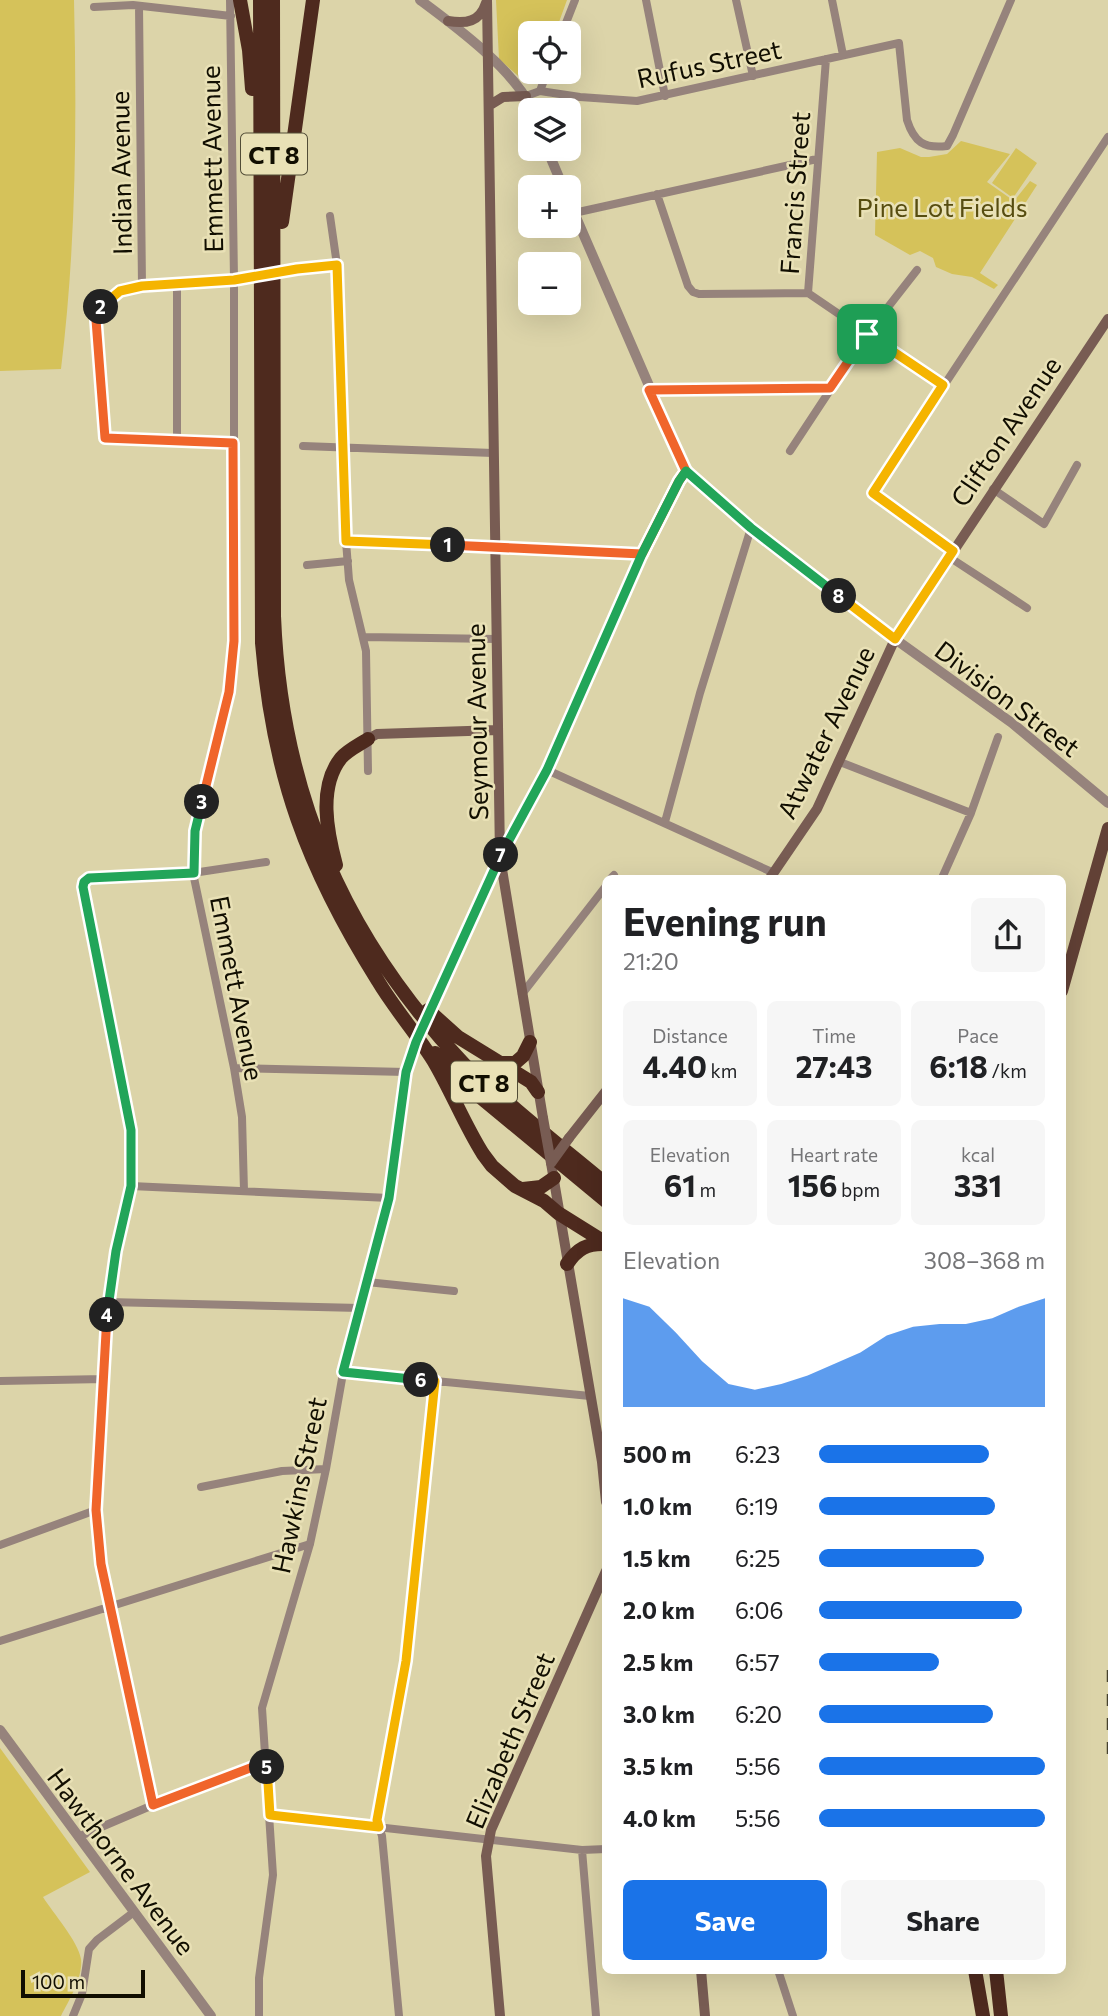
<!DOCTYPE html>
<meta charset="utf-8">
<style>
body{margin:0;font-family:Commissioner,sans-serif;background:#f6f6f6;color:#202124;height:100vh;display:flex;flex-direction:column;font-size:26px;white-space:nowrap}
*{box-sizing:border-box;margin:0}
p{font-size:23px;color:#757577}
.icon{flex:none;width:38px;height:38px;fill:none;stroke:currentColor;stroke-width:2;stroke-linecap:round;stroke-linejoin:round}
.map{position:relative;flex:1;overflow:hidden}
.side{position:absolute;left:602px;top:875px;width:464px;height:1099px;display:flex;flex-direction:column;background:#fff;border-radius:10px;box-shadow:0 7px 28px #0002}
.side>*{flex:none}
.controls{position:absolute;left:518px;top:21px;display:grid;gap:14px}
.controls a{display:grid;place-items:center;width:63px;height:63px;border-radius:10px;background:#fff;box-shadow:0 7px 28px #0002;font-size:35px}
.scale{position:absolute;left:21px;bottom:18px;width:124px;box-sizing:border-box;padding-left:7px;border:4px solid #110e01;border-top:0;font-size:19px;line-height:24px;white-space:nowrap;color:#110e01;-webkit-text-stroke:5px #e9e1b6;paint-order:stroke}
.pin{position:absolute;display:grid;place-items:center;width:60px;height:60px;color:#fff;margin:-30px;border-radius:14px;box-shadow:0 4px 10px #0006}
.km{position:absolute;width:35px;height:35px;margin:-18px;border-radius:50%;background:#222;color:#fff;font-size:19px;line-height:35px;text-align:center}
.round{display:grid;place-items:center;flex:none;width:74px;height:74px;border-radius:10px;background:#f6f6f6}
.summary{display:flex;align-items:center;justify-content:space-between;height:119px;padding:0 21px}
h1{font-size:38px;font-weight:700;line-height:52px}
.metrics{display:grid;grid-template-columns:repeat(3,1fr);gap:10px;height:119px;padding:7px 21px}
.metrics div{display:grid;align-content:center;border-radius:10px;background:#f6f6f6;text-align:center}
.metrics b{font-size:30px;font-weight:700}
.metrics small{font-size:19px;font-weight:400}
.metrics p{font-size:19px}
.chart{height:196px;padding:14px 21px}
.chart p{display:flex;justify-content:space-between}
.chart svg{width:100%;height:126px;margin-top:7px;fill:#1a73e8;opacity:.7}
.primary-button{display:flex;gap:14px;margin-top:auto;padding:14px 21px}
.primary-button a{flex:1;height:80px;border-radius:10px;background:#1a73e8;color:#fff;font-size:28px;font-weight:700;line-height:80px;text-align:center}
.primary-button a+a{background:#f6f6f6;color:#202124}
ul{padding:0 21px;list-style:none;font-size:23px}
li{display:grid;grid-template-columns:112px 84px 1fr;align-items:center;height:52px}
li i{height:18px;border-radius:9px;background:#1a73e8}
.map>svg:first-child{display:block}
.green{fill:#d5c25a}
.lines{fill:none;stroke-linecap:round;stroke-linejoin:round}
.minor{stroke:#96837c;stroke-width:8}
.tertiary{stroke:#96837c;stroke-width:10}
.secondary{stroke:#785c53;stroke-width:10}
.primary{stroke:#624136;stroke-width:12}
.motorway{stroke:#4e2a1e;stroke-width:14}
.rail{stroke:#47422d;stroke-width:2.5;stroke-dasharray:12 12;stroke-linecap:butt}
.minor-bridge{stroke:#96837c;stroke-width:8}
.secondary-bridge{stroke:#785c53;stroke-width:10}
.split-1-casing{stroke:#fff;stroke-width:14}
.split-2-casing{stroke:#fff;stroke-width:14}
.split-3-casing{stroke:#fff;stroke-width:14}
.split-4-casing{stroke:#fff;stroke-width:14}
.split-5-casing{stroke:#fff;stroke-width:14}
.split-6-casing{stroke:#fff;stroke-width:14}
.split-7-casing{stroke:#fff;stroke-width:14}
.split-8-casing{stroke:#fff;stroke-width:14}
.split-9-casing{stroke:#fff;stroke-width:14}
.split-1{stroke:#f0652b;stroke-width:9}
.split-2{stroke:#f5b400;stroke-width:9}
.split-3{stroke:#f0652b;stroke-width:9}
.split-4{stroke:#22a559;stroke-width:9}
.split-5{stroke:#f0652b;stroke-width:9}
.split-6{stroke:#f5b400;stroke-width:9}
.split-7{stroke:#22a559;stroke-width:9}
.split-8{stroke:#22a559;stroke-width:9}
.split-9{stroke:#f5b400;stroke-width:9}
.labels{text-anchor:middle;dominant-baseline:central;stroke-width:5;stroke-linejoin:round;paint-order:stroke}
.shield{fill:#e9e1b6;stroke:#524d37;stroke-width:2}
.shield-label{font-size:24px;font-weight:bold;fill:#110e01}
.street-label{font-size:26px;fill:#110e01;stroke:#e9e1b6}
.park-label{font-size:26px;fill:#574d10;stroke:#e9e1b6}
</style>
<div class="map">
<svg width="1108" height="2016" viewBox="0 0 1108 2016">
<rect width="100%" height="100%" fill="#dcd4a9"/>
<path class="green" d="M0,0H74C77,123 76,247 61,369L0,371Z
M496,0H567L555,33H530V72H540L537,81L526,83L499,59Z
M961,141L1010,154L987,182L1014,201L1030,181L1037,185L980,273L998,285L994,289L972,277L952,274L936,267L933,258L920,251L910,255L875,235L877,152L900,148L921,157H929L947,154Z
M1016,148L1037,163L1013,198L992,183Z
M0,1748L90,1872L43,1897C53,1913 78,1941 81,1959C83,1978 69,2000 61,2016H0Z"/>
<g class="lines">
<path class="minor" d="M230,0L234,280V641L229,692L196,832L193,873L234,1068L242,1117L244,1191
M646,0L665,96
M736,0L753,76
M832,0L843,55
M139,6L142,286C117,292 105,295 96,320L105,438L233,443
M94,7L133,5L231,16
M562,33L575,0
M540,91L580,97L637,101L899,43L907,120C914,142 924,149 947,146L953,135L1011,0
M526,96L540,91L547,72
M657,194L688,286L693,292L699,294L808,293
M574,213L817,159
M330,216L337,265L346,541L349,580L366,651L368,771
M297,269L337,265
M142,286H177L248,277
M177,286V441
M808,293L826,59
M808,293L943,385
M649,390L830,388
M303,446L493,453
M790,451L867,334L917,270
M993,489L1044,524L1077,465
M346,541L642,554
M953,551L873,493L1108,137
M949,557L1027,608
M307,565L348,561
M364,637L497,639
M840,762L971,813
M547,770L774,873
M665,822L700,693L751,528
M611,878L614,875
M942,878L971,813L998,737
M438,993L500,857
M522,994L606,886
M234,1068L406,1072
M131,1186L389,1198
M367,1282L454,1291
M107,1302L360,1308
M343,1372L590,1396
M0,1381L104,1379
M201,1487L282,1471L326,1469
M0,1545L96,1510
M0,1641L310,1544
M153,1805L104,1587L96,1510L107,1302L131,1186L132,1162L127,1105L83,887L84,882L89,878L193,873L266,862
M270,1815L582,1850L606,1849
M78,1837L153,1805L266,1762
M582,1850L596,2016
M778,1970L793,2016
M73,2016L82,1994L89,1949L97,1940L134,1912
M259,2016V1978L273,1875L262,1708L310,1544L326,1469L345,1362L389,1198L409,1063
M399,2016L382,1836L377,1820L406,1661L435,1381"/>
<path class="tertiary" d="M420,0C455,26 515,70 532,110
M547,149L563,187
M569,201L686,471L751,528L895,639L1012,723L1108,803
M500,857L547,770L642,554L679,481L686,471
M0,1730L211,2016"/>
<path class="secondary" d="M487,0L500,857L543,1118
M448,21C466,24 480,22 486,3
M490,105L503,97L526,96
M368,739L377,734L498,730
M770,878L817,809L895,639L1108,319
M569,1138L606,1091
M551,1163L602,1462L606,1502
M701,1970L705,2016
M500,2016L486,1856L491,1830L606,1571"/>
<path class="primary" d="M1062,991L1108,828"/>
<path class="motorway" d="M240,0L249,50L252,89
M260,0L262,643C273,776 307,868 378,981C394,1008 416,1033 433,1060C451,1090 464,1124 483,1154L492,1166L515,1186L544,1201L558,1213L606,1243
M273,0L274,616C281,792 343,937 464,1064C476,1077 490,1087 504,1099C537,1128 571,1155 606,1184
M282,222L313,0
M336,865C327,832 318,787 341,758C348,750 359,745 368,739
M428,1010L458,1037L531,1082L538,1092
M435,1053L461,1081L606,1201
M498,1063H515L523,1056L530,1042
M523,1189L541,1187L554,1178
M567,1264C577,1249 587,1243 606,1244
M975,1970L983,2016
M996,1970L1001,2016"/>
<path class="rail" d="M1108,1670V1758"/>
<path class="minor-bridge" d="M248,277L297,269
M409,1063L438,993"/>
<path class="secondary-bridge" d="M543,1118L551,1163
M551,1163L569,1138"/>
</g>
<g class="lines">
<g class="split-1-casing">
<path id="split-1" d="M448,545L642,554L679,481L686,471L649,390L830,388L867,334"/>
</g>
<g class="split-2-casing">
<path id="split-2" d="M101,307L120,291L142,286L234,280L297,269L337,265L346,541L448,545"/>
</g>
<g class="split-3-casing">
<path id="split-3" d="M101,307L96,320L105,438L233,443L234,641L229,692L202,802"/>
</g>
<g class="split-4-casing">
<path id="split-4" d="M107,1315L116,1251L131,1186V1130L83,887L84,882L89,878L194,873L195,831L202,802"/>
</g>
<g class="split-5-casing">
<path id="split-5" d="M107,1315L96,1510L101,1564L153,1805L266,1762L267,1767"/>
</g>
<g class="split-6-casing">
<path id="split-6" d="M267,1767L270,1815L379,1827L377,1820L406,1661L435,1381L421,1380"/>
</g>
<g class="split-7-casing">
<path id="split-7" d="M421,1380L343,1372L389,1198L406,1072L416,1042L501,855"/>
</g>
<g class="split-8-casing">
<path id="split-8" d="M501,855L547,770L642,554L679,481L686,471L751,528L839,596"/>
</g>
<g class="split-9-casing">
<path id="split-9" d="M839,596L895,639L953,551L873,493L943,385L867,334"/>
</g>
<use href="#split-1" class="split-1"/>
<use href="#split-2" class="split-2"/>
<use href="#split-3" class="split-3"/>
<use href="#split-4" class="split-4"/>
<use href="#split-5" class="split-5"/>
<use href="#split-6" class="split-6"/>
<use href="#split-7" class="split-7"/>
<use href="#split-8" class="split-8"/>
<use href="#split-9" class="split-9"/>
</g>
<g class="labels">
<g class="shield">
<rect x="241" y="133.5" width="66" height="41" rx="5"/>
<rect x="451" y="1061.5" width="66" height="41" rx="5"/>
</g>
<g class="shield-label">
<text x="274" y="154">CT 8</text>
<text x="484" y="1082">CT 8</text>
</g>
<g class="street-label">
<text transform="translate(709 63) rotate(-12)">Rufus Street</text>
<text transform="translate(211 159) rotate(-91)">Emmett Avenue</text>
<text transform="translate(120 173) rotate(-91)">Indian Avenue</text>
<text transform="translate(794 193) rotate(-86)">Francis Street</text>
<text transform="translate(1005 431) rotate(-56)">Clifton Avenue</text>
<text transform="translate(1008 698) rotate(37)">Division Street</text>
<text transform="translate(476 722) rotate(-91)">Seymour Avenue</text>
<text transform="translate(825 732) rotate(-64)">Atwater Avenue</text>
<text transform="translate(238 988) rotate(79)">Emmett Avenue</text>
<text transform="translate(298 1485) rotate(-78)">Hawkins Street</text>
<text transform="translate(509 1740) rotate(-67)">Elizabeth Street</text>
<text transform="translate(122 1861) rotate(53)">Hawthorne Avenue</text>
</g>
<g class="park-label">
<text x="942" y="206">Pine Lot Fields</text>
</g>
</g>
</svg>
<div class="controls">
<a><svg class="icon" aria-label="locate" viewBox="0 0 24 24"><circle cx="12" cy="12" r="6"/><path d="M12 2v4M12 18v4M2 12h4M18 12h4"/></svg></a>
<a><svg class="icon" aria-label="layers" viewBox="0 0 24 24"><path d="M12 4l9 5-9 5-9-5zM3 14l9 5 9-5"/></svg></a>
<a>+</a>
<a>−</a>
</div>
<div class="scale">100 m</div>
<div class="pin" style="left:867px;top:334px;background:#1e9e55"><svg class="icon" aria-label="arrive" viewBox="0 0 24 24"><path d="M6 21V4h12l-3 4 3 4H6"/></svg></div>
<b class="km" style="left:448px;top:545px">1</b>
<b class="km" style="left:101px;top:307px">2</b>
<b class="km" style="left:202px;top:802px">3</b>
<b class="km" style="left:107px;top:1315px">4</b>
<b class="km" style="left:267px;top:1767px">5</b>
<b class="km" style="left:421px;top:1380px">6</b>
<b class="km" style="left:501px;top:855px">7</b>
<b class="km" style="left:839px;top:596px">8</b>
<section class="side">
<div class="summary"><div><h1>Evening run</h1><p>21:20</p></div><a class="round"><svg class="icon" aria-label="share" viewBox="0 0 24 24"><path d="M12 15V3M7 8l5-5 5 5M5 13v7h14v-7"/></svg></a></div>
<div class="metrics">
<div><p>Distance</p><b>4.40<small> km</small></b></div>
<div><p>Time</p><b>27:43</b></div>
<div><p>Pace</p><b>6:18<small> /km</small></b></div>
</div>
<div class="metrics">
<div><p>Elevation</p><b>61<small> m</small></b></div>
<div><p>Heart rate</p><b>156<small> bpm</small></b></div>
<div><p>kcal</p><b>331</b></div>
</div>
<div class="chart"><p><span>Elevation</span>308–368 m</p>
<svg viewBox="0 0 160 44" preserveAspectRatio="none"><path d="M0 44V6L10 9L20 18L30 28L40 36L50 38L60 36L70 33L80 29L90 25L100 19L110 16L120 15L130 15L140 13L150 9L160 6V44z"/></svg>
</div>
<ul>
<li><b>500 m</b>6:23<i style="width:75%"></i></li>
<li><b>1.0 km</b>6:19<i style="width:78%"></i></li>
<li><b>1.5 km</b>6:25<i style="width:73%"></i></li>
<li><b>2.0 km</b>6:06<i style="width:90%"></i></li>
<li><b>2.5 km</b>6:57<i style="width:53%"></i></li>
<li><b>3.0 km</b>6:20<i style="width:77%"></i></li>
<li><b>3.5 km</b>5:56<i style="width:100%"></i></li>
<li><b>4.0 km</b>5:56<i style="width:100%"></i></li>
</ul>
<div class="primary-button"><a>Save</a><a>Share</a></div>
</section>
</div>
